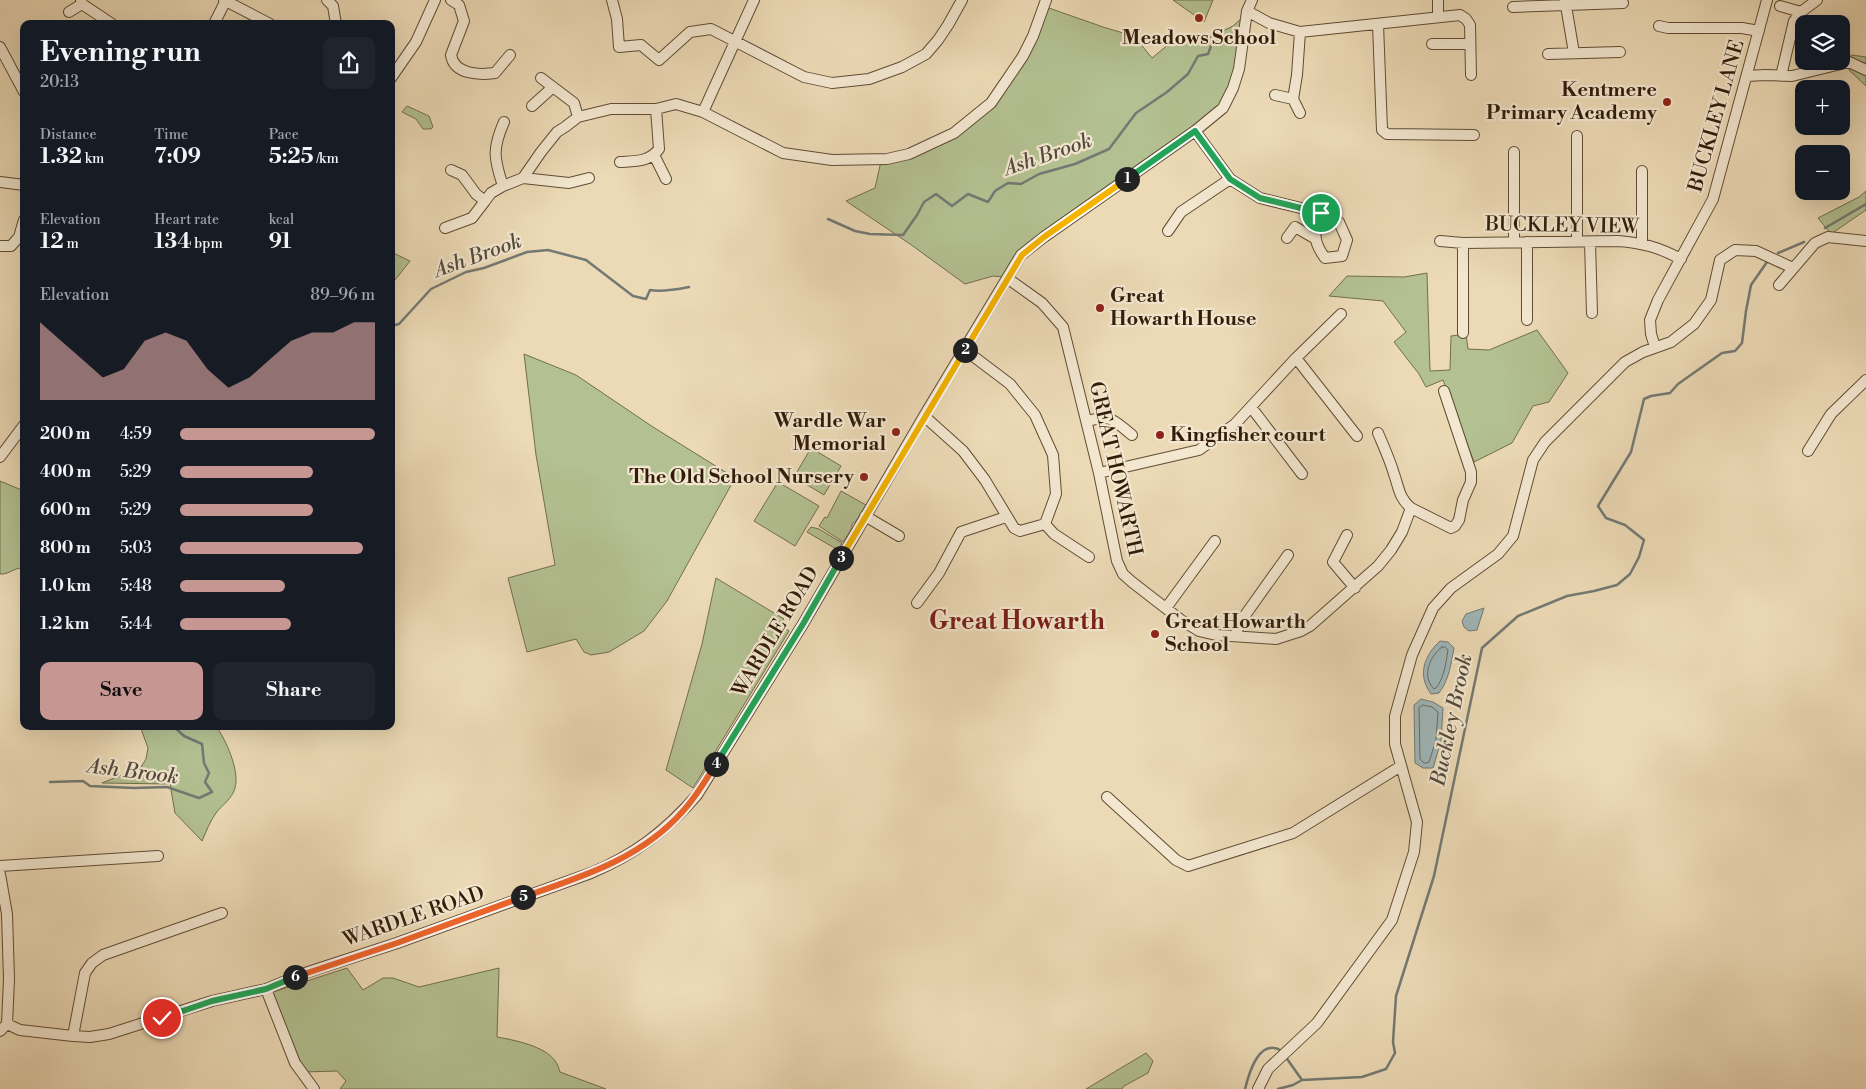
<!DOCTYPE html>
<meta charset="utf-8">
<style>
body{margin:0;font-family:"Libre Bodoni",serif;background:#20242c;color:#f1f3f6;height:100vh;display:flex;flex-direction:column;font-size:19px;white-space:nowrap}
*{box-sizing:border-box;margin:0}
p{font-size:16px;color:#9ea1a6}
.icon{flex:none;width:28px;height:28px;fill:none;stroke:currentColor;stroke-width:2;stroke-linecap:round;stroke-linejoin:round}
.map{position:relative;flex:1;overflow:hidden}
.sheet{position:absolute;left:20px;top:20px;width:375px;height:710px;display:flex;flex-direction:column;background:#171b24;border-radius:10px;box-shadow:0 5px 20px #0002}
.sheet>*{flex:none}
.fabs{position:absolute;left:1795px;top:15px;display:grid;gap:10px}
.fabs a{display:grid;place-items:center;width:55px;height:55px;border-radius:10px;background:#171b24;box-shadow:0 5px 20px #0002;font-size:25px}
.pin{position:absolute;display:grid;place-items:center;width:42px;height:42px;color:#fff;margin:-21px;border:2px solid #fff;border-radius:50%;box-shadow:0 1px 5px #0007}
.km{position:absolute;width:25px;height:25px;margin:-12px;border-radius:50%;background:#222;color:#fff;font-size:14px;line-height:25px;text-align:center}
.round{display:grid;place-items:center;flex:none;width:52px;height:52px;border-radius:10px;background:#20242c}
.summary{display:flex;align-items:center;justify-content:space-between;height:85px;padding:0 20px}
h1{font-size:28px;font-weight:700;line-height:38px}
.metrics{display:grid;grid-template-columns:repeat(3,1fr);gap:8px;height:85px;padding:5px 20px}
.metrics div{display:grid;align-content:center}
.metrics b{font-size:21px;font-weight:700}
.metrics small{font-size:14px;font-weight:400}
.metrics p{font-size:14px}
.chart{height:140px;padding:10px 20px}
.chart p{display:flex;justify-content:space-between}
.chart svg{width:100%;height:90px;margin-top:5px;fill:#c59692;opacity:.7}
.button{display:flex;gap:10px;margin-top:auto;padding:10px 20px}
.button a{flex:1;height:58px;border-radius:10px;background:#c59692;color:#111;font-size:20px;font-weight:700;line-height:58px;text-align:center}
.button a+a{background:#20242c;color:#f1f3f6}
ul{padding:0 20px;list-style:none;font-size:16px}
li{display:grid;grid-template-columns:80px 60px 1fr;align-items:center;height:38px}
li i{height:12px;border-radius:6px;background:#c59692}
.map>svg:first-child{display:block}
.green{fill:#b3c091;stroke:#726e4d}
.water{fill:#9fb7ba;stroke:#737973}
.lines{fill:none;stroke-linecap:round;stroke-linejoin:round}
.shore{stroke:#686a62;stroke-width:1}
.stream{stroke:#737973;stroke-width:2.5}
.minor-casing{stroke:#604c34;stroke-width:12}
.minor{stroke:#f3e7d0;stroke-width:10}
.split-1-casing{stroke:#fff;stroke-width:10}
.split-2-casing{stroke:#fff;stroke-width:10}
.split-3-casing{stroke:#fff;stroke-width:10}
.split-4-casing{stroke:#fff;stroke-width:10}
.split-5-casing{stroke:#fff;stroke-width:10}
.split-6-casing{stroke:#fff;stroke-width:10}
.split-7-casing{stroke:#fff;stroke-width:10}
.split-1{stroke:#22a559;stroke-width:6}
.split-2{stroke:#f5b400;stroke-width:6}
.split-3{stroke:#f5b400;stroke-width:6}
.split-4{stroke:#22a559;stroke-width:6}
.split-5{stroke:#f0652b;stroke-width:6}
.split-6{stroke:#f0652b;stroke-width:6}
.split-7{stroke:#22a559;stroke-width:6}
.poi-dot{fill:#8f2418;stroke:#f3e7d0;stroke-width:2}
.labels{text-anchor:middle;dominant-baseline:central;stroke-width:4.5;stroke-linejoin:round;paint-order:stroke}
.poi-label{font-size:20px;font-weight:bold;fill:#321c09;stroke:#f3e7d0;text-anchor:end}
.street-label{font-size:20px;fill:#321c09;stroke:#f3e7d0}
.water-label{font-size:21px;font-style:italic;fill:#534a3e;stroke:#f3e7d0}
.district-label{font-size:25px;font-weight:bold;fill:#7a1f14;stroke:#f3e7d0}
</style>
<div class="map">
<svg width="1866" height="1089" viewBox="0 0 1866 1089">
<rect width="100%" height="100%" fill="#ecdab6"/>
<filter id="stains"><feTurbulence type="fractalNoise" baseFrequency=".004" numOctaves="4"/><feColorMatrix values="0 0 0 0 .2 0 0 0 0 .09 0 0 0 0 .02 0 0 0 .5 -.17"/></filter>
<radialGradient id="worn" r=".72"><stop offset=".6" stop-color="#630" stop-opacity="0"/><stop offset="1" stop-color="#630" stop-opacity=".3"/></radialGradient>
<path class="green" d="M1173,0H1213L1204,22Z
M1046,7L1106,28L1134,36L1152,58L1175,39L1210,37L1233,26L1244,16L1237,69L1221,106L1194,129L1042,234L1004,277L993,276L965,284L910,244L846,201L875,188L881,161L909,155L993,104Z
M1851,55L1866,57V86L1849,70Z
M407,106L429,116L433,127L431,129H423L416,119L402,112Z
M1866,191V210L1831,234L1818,218L1859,197Z
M391,252L410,261L391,285Z
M1427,273L1430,371L1450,370L1451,336L1466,334L1468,349L1489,350L1537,330L1568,373L1549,402L1533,406L1512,443L1474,462L1443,380L1426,387L1419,374L1394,342L1406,332L1383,301L1329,296L1347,276L1404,277Z
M524,354L576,375L653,427L735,478L667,601L644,631L609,652L591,655L584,652L576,639L527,652L508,578L555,565L536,455Z
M811,448L841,466L824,495L794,477Z
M0,481L24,491V568C14,567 9,575 0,574Z
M778,482L819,506L795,546L754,521Z
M841,491L866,505L856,521L852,524V528L843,542L819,526L825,517L827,518Z
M811,527L819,529L842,543L838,550L807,532Z
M716,578L784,619L780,624L789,631L693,788L666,770L702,644Z
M140,726H216C226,740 240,771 235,788C232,799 222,805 216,813C210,821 206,832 202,841L175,813L170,784L102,783L141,767L146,759L148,748Z
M347,968L363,990L383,978H393L419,987L499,968L497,1037C514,1040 545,1046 555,1061C558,1064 559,1069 560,1072L606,1089H340L346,1081L337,1071L305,1072L296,1054L270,993Z
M1146,1053L1153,1061L1148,1073L1124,1086L1122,1089H1086Z"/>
<path class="water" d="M1484,608L1477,630L1469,631L1464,627L1462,621L1466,614Z
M1440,641L1448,642L1454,648C1451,664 1449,680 1439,693L1431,694C1417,675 1424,656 1440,641Z
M1421,699L1433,702L1443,708L1441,741L1433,768H1423L1415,763L1414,705Z"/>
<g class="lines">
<path class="shore" d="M1442,647H1445L1448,650C1446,663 1444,678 1436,688L1434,689C1421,676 1430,656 1442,647Z
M1423,705L1432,707L1438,712L1436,740L1429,762L1427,763H1424L1420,759L1419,708Z"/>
<path class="stream" d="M828,219L855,231L870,234L903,235L917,215L924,202L936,194L952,206L968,194L988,202L995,191L1008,183L1021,184L1039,174L1075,164L1109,149L1136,113L1167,92L1188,74L1198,56L1208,54L1211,46
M1825,228L1866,204
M1778,253L1804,242
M391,326L399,324L431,289L466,272L484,268L527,252L548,250L586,260L633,296L646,299L650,290C659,292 679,289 689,287
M50,782L83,781L90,786L134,788L167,787L199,798L212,792L205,782L209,773L204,763L202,744L184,736L173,726
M1285,1056L1302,1080L1362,1077L1386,1069L1395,1053L1393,1042L1396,996L1434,876L1482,648L1518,616L1567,596L1594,591L1617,585L1630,574L1639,557L1644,540L1625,525L1606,518L1598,506L1631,452L1644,399L1651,396L1670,393L1678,384L1722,353L1735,351L1742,343L1746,311L1751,285L1767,262
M1245,1089C1249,1073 1259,1037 1282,1051
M1278,1089L1293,1085L1302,1080"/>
<g class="minor-casing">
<path id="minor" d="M224,0L270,24
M327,0L333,6L336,24
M451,0L459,5L464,21L451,55C454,75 480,75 495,73L510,55
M612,0L617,19L619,47L641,45L659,60L690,32L711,29L804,77L832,83L869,79L902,67L926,54L938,40L948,25L962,0
M1438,0V17
M1565,0L1574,53
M82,4L112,24
M1780,6L1801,12
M1513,7L1623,3
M1247,11L1269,23L1300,32L1460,15L1466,19L1470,25L1471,75
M69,12L82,4L81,0
M214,24L226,0
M1378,24L1382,130L1387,134L1474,135
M1659,26L1668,28H1742L1759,31
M1432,44H1470
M0,47L24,92
M1548,54L1620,52
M1747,76L1765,75L1792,76L1849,62L1866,70
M1781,76L1794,21L1801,12L1817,0
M391,78L416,42L435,0
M541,78L574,103L578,117
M1275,95L1293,99L1300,113
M1293,99L1297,75L1300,32
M532,106L553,87
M703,112L754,0
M1195,131L1230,179L1260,198L1321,213L1339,222L1347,240L1342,256L1325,258C1312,240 1314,233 1321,213
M1577,136V241
M1514,152V242
M654,155L666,179
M620,162C636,161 649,162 659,149L656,109
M451,170L462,175L476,194L485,201L491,193L503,186L523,178L541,152L557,132L565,127L578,117L611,109H656L676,104L703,112L783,153L832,160L887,159L909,154L954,133L991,103L1023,56L1033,36L1046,0
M1642,171V243
M523,178L569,183L589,178
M0,182L24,185
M503,186C494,159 492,149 504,122
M445,228L472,218L485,201
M1168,231L1181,212L1230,179
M1287,238L1295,227L1316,239
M1440,241L1463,243L1618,241C1643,243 1658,247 1681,259
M1590,242L1592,313
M1463,243V333
M0,246H11L19,237L24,220
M1007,278L1042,303L1063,327L1099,473L1117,561L1123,574L1132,582L1181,620L1199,631L1216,635L1276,639L1301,631L1310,626L1378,566L1391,550L1402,532L1411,508C1399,498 1399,488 1394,474C1390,460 1384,447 1378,433
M1779,285L1815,243L1828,237L1866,241
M1527,320V242
M1655,347L1651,334L1650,320L1658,300L1713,199L1767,0
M965,350L1010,384L1035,415L1053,455L1056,494L1045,524
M1296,358L1357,436
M1251,407L1302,474
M924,416L963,451L985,480L1014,528L1020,531L1045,524
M1087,421C1112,414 1113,420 1132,435
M1808,451L1831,414L1866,380
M0,457L24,425
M1099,473L1199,450L1235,424L1296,358L1341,314
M1411,508L1451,528L1455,526L1459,520L1463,500L1471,482V472L1444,391
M865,516L899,536
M1045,524L1054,534L1089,557
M1347,535L1333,562L1355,588
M917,603L939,573L961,532L1006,517
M1166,608L1215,541
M1235,636L1241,621L1288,555
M1107,797L1176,860L1188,866L1293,833L1401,766
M0,866L158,856
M0,874L7,914L9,979L7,1024
M266,989L295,1063L314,1089
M7,1024L20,1030L73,1036L90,1037L109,1034L212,1001L266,989L305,973L397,943L591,873C634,855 666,831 697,795L803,624L924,416L1021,255L1044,237L1195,131L1223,108L1233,88L1239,69L1247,11L1252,0
M0,1031L7,1024
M73,1036L85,973L92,963L103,955L222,913
M1258,1089L1268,1069L1317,1023L1392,920L1414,852L1417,822L1395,744V716L1412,655L1433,608L1451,588L1498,554L1513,536L1533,460L1545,442L1625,362L1643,352L1671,342L1694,324L1711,300L1720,260L1735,250L1756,251L1793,268"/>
</g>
<use href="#minor" class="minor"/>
</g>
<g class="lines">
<g class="split-1-casing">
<path id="split-1" d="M1127,179L1195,131L1230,179L1260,198L1321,213"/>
</g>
<g class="split-2-casing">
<path id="split-2" d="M965,350L1022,255L1044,237L1127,179"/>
</g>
<g class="split-3-casing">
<path id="split-3" d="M841,558L965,350"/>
</g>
<g class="split-4-casing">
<path id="split-4" d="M716,764L803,624L841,558"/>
</g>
<g class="split-5-casing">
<path id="split-5" d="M523,897C581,877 641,859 683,811C696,797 705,781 716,764"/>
</g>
<g class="split-6-casing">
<path id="split-6" d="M295,977L397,943L523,897"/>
</g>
<g class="split-7-casing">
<path id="split-7" d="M162,1018L212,1001L266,989L295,977"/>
</g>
<use href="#split-1" class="split-1"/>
<use href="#split-2" class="split-2"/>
<use href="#split-3" class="split-3"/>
<use href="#split-4" class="split-4"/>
<use href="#split-5" class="split-5"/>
<use href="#split-6" class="split-6"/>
<use href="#split-7" class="split-7"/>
</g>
<g class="poi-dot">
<circle cx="1199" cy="18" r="5"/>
<circle cx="1667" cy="102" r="5"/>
<circle cx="1100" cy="308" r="5"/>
<circle cx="896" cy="432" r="5"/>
<circle cx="1160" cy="435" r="5"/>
<circle cx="864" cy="477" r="5"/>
<circle cx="1155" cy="634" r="5"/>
</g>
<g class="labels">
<g class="poi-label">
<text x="1199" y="38" text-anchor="middle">Meadows School</text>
<text x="1657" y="90">Kentmere<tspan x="1657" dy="23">Primary Academy</tspan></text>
<text x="1110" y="296" text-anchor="start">Great<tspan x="1110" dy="23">Howarth House</tspan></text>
<text x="886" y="421">Wardle War<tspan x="886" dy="23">Memorial</tspan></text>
<text x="1170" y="435" text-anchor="start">Kingfisher court</text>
<text x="854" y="477">The Old School Nursery</text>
<text x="1165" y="622" text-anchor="start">Great Howarth<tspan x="1165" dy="23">School</tspan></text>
</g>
<g class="street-label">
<text transform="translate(1717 116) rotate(-74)">BUCKLEY LANE</text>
<text transform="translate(1562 226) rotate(1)">BUCKLEY VIEW</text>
<text transform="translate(1115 469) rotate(77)">GREAT HOWARTH</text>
<text transform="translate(776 632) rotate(-59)">WARDLE ROAD</text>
<text transform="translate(414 917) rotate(-19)">WARDLE ROAD</text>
</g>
<g class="water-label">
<text transform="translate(1048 155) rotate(-19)">Ash Brook</text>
<text transform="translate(478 256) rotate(-20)">Ash Brook</text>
<text transform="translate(1452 720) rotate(-78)">Buckley Brook</text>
<text transform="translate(133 772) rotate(7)">Ash Brook</text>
</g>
<g class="district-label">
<text x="1017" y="621">Great Howarth</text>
</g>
</g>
<rect width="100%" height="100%" filter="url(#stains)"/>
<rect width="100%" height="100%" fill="url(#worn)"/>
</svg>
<div class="fabs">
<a><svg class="icon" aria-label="layers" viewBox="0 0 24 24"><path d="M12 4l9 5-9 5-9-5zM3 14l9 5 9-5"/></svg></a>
<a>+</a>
<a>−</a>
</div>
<div class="pin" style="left:1321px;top:213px;background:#1e9e55"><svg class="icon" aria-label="arrive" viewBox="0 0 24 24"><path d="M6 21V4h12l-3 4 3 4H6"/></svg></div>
<div class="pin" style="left:162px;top:1018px;background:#d93025"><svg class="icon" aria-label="check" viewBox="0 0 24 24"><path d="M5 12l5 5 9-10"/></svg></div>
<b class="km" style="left:1127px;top:179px">1</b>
<b class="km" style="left:965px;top:350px">2</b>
<b class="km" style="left:841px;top:558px">3</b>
<b class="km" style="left:716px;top:764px">4</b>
<b class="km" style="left:523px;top:897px">5</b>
<b class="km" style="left:295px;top:977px">6</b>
<section class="sheet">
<div class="summary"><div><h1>Evening run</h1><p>20:13</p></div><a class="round"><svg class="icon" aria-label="share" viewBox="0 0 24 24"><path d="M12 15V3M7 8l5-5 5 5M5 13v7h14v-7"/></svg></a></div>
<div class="metrics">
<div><p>Distance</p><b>1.32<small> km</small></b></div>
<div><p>Time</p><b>7:09</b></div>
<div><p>Pace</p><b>5:25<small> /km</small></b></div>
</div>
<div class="metrics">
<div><p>Elevation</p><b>12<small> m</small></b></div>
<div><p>Heart rate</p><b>134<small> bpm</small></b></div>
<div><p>kcal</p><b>91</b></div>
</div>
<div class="chart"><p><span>Elevation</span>89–96 m</p>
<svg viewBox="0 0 160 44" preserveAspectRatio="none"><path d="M0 44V6L10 15L20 24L30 33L40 29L50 15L60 11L70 15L80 29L90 38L100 33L110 24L120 15L130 11L140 11L150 6L160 6V44z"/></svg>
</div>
<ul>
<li><b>200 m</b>4:59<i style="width:100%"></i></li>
<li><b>400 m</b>5:29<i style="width:68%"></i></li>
<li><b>600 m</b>5:29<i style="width:68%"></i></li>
<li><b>800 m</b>5:03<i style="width:94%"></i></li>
<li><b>1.0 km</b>5:48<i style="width:54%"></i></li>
<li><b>1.2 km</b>5:44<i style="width:57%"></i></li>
</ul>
<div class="button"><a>Save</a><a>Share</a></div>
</section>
</div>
